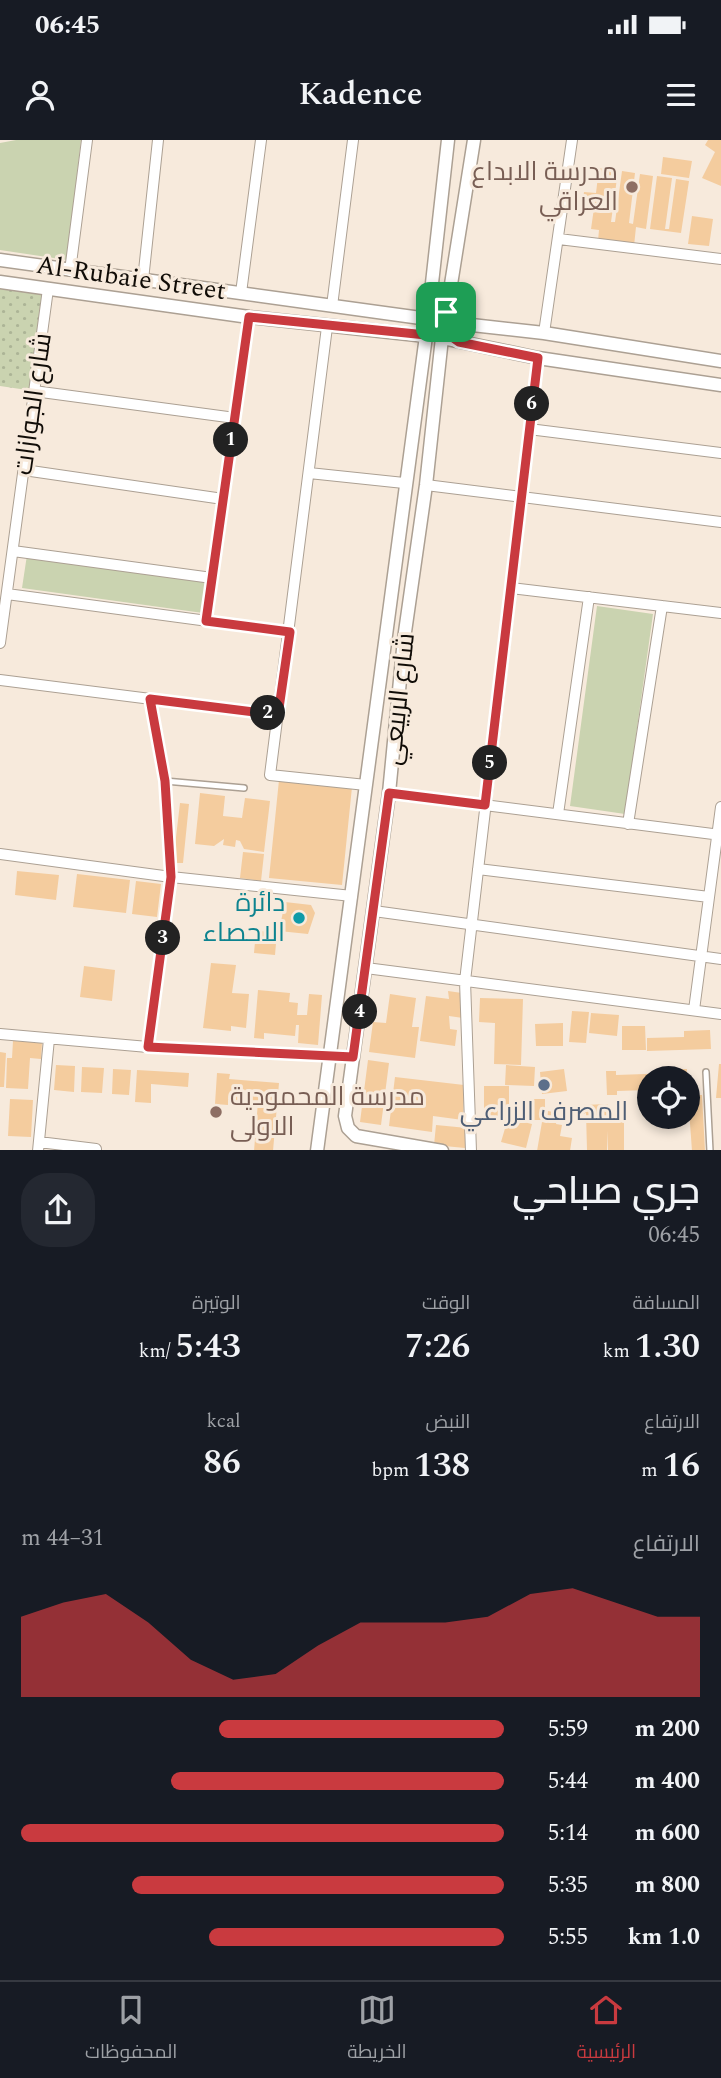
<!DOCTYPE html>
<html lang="ar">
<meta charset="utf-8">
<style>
body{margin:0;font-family:Spectral,Cairo,serif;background:#242831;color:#f1f3f6;direction:rtl;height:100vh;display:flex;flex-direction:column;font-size:26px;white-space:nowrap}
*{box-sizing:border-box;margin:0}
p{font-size:23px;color:#9ea1a6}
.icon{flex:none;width:38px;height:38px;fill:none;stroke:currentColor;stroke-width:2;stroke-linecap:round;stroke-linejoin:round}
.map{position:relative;height:1010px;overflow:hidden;direction:ltr}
.sheet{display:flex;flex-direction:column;background:#171b24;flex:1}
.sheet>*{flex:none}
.fabs{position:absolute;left:637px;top:926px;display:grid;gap:14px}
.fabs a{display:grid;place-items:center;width:63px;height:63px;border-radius:50%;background:#171b24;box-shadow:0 4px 10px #0003;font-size:35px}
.pin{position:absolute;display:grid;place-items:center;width:60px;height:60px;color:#fff;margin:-30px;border-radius:14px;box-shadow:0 4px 10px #0006}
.km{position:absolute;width:35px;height:35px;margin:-18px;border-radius:50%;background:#222;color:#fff;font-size:19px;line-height:35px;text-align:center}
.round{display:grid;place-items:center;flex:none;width:74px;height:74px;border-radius:28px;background:#242831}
.head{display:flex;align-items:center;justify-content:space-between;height:119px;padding:0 21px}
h1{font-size:38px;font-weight:600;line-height:52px}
.figures{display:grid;grid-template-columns:repeat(3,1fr);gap:10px;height:119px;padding:7px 21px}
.figures div{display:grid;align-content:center}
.figures b{font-size:35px;font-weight:600}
.figures small{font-size:19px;font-weight:400}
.figures p{font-size:19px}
.chart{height:196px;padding:14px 21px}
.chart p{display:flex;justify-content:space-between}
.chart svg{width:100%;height:126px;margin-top:7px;fill:#c93a3f;opacity:.7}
ul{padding:0 21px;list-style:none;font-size:23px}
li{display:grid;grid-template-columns:112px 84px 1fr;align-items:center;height:52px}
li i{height:18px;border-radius:9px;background:#c93a3f}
.status{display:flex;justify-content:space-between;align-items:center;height:49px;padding:0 35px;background:#171b24;direction:ltr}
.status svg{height:19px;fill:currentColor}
header{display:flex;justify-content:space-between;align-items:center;height:91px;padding:0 21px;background:#171b24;font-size:32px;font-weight:600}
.dock{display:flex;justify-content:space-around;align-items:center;height:98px;border-top:2px solid #363941;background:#171b24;font-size:19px;color:#9ea1a6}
.dock a{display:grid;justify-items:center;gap:4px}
.dock .selected{color:#c93a3f}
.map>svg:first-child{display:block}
.grass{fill:url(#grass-dots)}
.green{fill:#cad3b0}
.building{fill:#f4cc9e}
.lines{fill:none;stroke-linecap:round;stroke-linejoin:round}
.service-casing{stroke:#aca093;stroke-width:8}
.minor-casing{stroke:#aca093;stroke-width:12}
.tertiary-casing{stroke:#aca093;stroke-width:15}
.service{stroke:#fff;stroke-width:5}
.minor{stroke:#fff;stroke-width:10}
.tertiary{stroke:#fff;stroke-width:12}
.route-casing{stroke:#fff;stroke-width:14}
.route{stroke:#c93a3f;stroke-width:9}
.education-dot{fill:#8d6e63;stroke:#f7eadc;stroke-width:2.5}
.culture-dot{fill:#0f9aa8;stroke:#f7eadc;stroke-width:2.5}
.service-dot{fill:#5c6f8a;stroke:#f7eadc;stroke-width:2.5}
.labels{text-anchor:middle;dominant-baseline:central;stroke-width:6;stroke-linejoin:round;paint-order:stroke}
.education-label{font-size:26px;fill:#785e54;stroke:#f7eadc;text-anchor:end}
.street-label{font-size:26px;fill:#100c07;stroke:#f7eadc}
.culture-label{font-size:26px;fill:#0d838f;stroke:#f7eadc;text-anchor:end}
.service-label{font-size:26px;fill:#4e5e75;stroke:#f7eadc}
</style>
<div class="status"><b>06:45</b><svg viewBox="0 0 49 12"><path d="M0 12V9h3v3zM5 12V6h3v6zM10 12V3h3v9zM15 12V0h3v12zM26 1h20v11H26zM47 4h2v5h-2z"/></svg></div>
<header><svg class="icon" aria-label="menu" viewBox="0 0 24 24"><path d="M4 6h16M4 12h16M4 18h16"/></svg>Kadence<svg class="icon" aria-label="person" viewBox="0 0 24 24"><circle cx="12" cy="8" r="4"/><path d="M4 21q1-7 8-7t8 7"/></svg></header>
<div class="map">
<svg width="721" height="1011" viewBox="0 0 721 1011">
<defs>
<pattern id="grass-dots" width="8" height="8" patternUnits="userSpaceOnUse" patternTransform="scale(1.75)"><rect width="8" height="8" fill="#cad3b0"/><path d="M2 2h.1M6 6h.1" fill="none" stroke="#acb496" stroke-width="1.8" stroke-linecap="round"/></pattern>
</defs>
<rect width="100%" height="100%" fill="#f7eadc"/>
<path class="grass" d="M0,146L48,149L34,251L0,246Z"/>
<path class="green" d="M16,0H81L67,120L0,110V3Z
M27,415L208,441L203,473L22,448Z
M597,466L653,474L625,674L570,666Z"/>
<path class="building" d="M708,0H721V46L702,38L715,12L705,5Z
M663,17L692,21L689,38L661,34Z
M599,28L618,31L611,82H615L622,31L635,33L629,83L633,84L640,34L653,36L646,89L636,87L634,106L598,101L599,90L591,89L594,68L582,67L584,52L596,53Z
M657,36L672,38L665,89H669L676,39L689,41L681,93L650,89Z
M692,76L713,79L709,106L688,104Z
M279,640L352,647L342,745L269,738Z
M200,653L225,656L223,676L242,678L245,658L270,661L264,712L244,709L240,701L236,700L235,707L223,705L224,699L214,706L195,704Z
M180,663L189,664L183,723H173Z
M243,712L264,714L261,741L240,738Z
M17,731L59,735L56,760L15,755Z
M77,734L130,740L126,773L73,767Z
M136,741L161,744L157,777L132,774Z
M285,762L311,765L315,773L308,794L279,791Z
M256,791L277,792L275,815L254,813Z
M211,823L236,825L232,853L249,854L246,888L231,886V891L203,888Z
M84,826L115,830L112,861L80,857Z
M258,850L290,853L289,862L298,863L297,875H307L309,854L322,855L318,905L298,903L299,885H296L295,896L264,893V899L254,898Z
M448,851L462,853L463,878L449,876L450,889L457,890L455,906L420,901L426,856L449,859Z
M390,854L416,858L412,887H419L415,918L369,912L373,882L386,883Z
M480,858L523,859L521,925L494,924L495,883L479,882Z
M572,871L589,872L586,903L569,902Z
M591,873L619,875L617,896L589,893Z
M563,883V906H536L535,884Z
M622,886H645L646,910H622Z
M710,890L711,909L647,911V898L684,897V891Z
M13,901L42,902L41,919L30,918L28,949L6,948L7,918H12Z
M0,912L6,913L4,947H0Z
M368,920L389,923L381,985L360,982Z
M719,924H721V958H716Z
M56,925L75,926L74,952L54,950Z
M506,925L535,927L534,946L505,945Z
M82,927L104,928L102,953L81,952Z
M113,929L131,930L129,955L112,954Z
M564,929L567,951L542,954L540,932Z
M674,929H687V938H649V950L617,951V955H607L606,931H616V935L674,933Z
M137,930L189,933L188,947L151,944V963L135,962Z
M217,933L230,934L229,939L279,943L273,1011H254L258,962L228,960V965L215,964Z
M395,937L464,945L463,980L433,976L432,992L389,986Z
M484,946H509V981H484Z
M688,955H702L705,1011H692Z
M10,959L33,960L31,997L8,996Z
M524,959H545V980H524Z
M608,964L607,1010H587L586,973L583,974V965Z
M548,971L558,973L556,984L562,985L560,996L572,998L570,1011H537L542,982L547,983Z
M607,976H624V1011H608Z
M515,980L532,984L526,1008L501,1002L506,985L513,987Z
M436,985L467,988L465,1008L434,1005Z"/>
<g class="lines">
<g class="service-casing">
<path id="service" d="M165,641L244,648
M706,932L710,1011"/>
</g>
<g class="minor-casing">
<path id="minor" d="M559,99L721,119
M70,131L87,0
M143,140L158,0
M241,153L261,0
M332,166L353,0
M327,187L270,635L366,645
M544,193L572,0
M34,251L235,278
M529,289L721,313
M24,330L223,359
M309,333L404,343
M426,345L721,382
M13,411L212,438
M511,448L721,473
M7,454L290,492
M206,481L249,177
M0,503L48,149
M0,540L278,575
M389,653L721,695
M558,674L589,457
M628,684L662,466
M0,714L171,737L352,756
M478,729L709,757
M374,771L721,819
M366,828L721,874
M694,870L721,667
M0,894L148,907L353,917
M148,907L171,737L165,641L150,559
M39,1002L96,1009
M38,1011L49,899
M471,1011L465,841L538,218"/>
</g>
<g class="tertiary-casing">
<path id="tertiary" d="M474,0L445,182L544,193L721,221
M0,120L428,179L448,0
M0,142L249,177L426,196L317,1011
M442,1011L356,996L348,988L345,976L389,653L404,499L426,345L442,198L538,218L721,245"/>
</g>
<use href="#service" class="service"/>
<use href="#minor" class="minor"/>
<use href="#tertiary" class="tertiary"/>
</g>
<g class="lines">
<g class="route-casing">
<path id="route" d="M429,164L432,172L444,174L449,166L462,182L454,185L452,197L459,202L538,218L485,665L389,653L353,917L148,907L171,737L165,641L150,559L278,575L290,492L206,481L249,177L426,195L424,189L428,179Z"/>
</g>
<use href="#route" class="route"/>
</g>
<g class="education-dot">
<circle cx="632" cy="47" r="7"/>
<circle cx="216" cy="972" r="7"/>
</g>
<circle class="culture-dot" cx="299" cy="778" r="7"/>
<circle class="service-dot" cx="544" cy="945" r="7"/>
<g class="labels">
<g class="education-label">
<text x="618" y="32">مدرسة الابداع<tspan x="618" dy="30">العراقي</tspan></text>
<text x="230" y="957" text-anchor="start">مدرسة المحمودية<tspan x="230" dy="30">الاولى</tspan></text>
</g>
<g class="street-label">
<text transform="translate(131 138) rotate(8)">Al-Rubaie Street</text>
<text transform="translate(33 264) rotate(-82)">شارع الجوازات</text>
<text transform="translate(399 559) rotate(-84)">شارع الربيعي</text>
</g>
<g class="culture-label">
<text x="285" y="763">دائرة<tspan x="285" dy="30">الاحصاء</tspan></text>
</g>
<g class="service-label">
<text x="544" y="972">المصرف الزراعي</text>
</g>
</g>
</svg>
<div class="fabs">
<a><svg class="icon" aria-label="locate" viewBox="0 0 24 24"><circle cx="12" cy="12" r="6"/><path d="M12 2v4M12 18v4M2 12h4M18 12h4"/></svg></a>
</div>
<div class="pin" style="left:446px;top:172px;background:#1e9e55"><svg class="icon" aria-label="arrive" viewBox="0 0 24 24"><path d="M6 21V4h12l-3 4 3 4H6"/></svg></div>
<b class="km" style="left:231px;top:300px">1</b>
<b class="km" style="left:268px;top:573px">2</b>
<b class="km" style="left:163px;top:798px">3</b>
<b class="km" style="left:360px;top:872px">4</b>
<b class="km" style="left:490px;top:623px">5</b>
<b class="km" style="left:532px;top:264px">6</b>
</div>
<section class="sheet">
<div class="head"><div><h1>جري صباحي</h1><p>06:45</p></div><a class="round"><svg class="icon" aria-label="share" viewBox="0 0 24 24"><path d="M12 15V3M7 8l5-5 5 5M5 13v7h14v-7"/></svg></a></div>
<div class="figures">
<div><p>المسافة</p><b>1.30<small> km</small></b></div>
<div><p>الوقت</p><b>7:26</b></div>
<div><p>الوتيرة</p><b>5:43<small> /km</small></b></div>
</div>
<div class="figures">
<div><p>الارتفاع</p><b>16<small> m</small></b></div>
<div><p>النبض</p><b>138<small> bpm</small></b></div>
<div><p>kcal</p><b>86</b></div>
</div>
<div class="chart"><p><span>الارتفاع</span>31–44 m</p>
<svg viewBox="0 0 160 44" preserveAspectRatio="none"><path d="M0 44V16L10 11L20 8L30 18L40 31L50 38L60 36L70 26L80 18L90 18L100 18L110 16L120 8L130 6L140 11L150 16L160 16V44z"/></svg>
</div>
<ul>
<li><b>200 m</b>5:59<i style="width:59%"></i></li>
<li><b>400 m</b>5:44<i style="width:69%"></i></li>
<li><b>600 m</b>5:14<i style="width:100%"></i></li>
<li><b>800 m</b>5:35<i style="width:77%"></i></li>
<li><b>1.0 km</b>5:55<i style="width:61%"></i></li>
</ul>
</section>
<nav class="dock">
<a class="selected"><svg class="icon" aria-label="home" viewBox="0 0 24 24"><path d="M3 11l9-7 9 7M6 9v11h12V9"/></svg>الرئيسية</a>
<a><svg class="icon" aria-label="map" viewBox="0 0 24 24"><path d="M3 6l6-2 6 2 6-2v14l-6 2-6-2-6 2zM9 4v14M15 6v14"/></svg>الخريطة</a>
<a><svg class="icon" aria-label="saved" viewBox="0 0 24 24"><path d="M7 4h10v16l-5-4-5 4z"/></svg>المحفوظات</a>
</nav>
